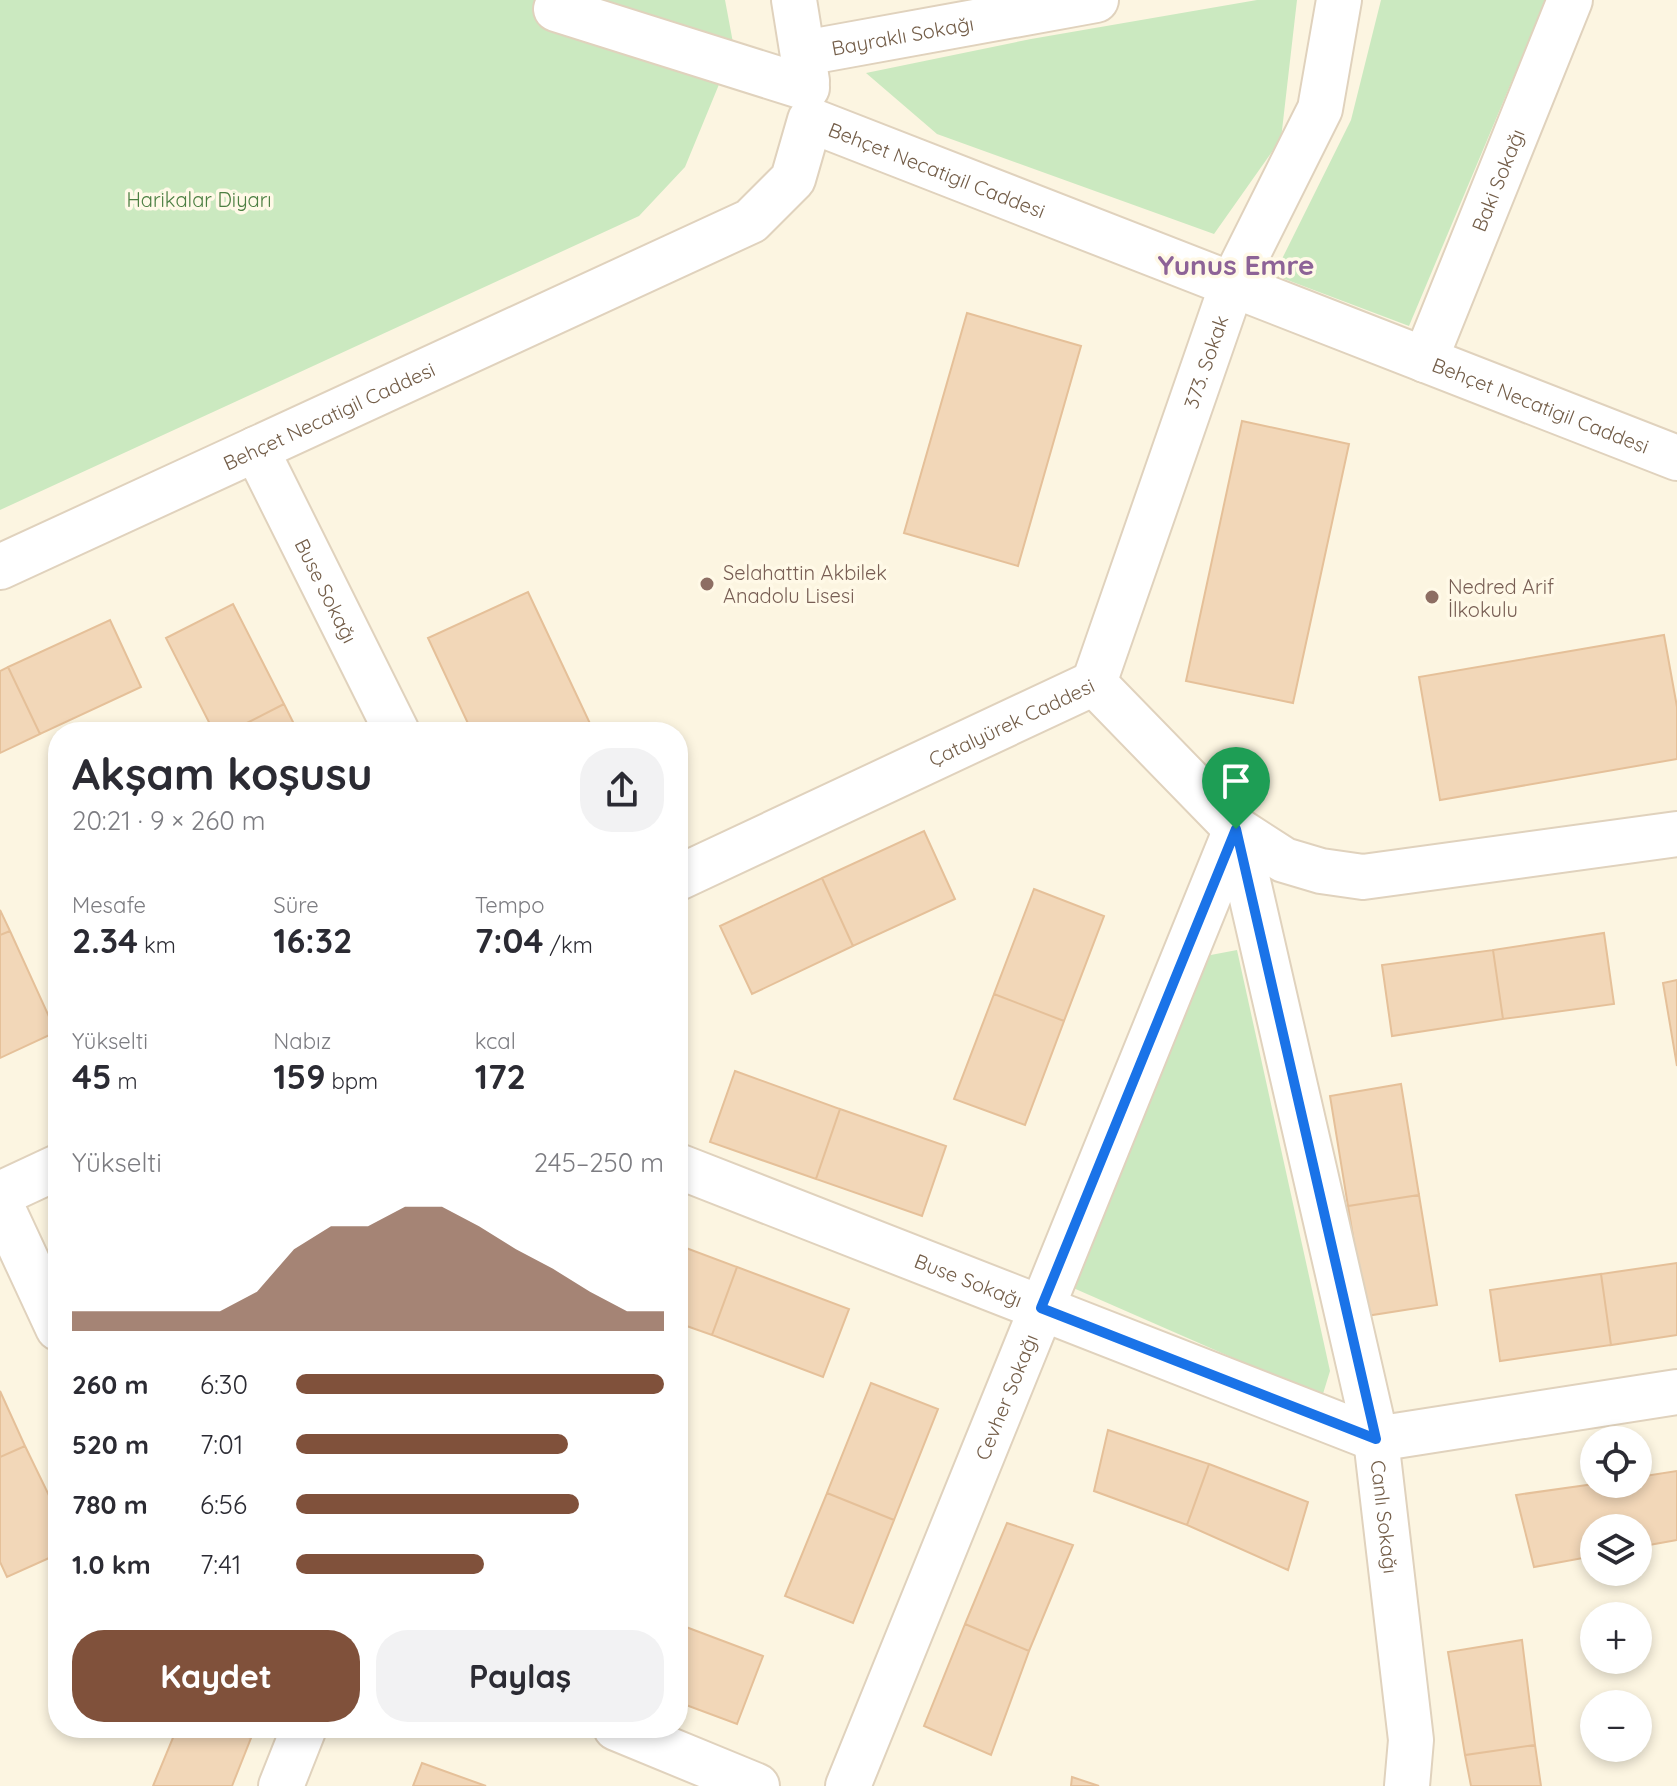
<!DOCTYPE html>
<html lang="tr">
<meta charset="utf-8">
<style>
body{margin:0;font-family:Quicksand,sans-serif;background:#f2f2f3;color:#2b2b33;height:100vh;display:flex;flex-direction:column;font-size:30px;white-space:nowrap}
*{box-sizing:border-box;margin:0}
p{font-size:26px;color:#7c7c81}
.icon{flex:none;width:44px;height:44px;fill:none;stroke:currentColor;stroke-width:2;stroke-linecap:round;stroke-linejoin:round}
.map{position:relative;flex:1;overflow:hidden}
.sheet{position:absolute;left:48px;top:722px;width:640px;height:1016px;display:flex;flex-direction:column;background:#fff;border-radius:32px;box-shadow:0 4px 12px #0003}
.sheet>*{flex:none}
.fabs{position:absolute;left:1580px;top:1426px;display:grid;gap:16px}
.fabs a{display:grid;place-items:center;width:72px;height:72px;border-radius:50%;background:#fff;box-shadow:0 4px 12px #0003;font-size:40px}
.pin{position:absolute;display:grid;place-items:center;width:68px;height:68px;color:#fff;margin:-82px -34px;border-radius:50% 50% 50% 0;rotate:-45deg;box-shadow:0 0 8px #0007}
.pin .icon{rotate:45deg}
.round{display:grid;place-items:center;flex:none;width:84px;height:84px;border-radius:32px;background:#f2f2f3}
.overview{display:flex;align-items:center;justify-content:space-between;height:136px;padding:0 24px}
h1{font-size:44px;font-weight:800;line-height:60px}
.figures{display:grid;grid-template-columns:repeat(3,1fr);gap:12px;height:136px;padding:8px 24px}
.figures div{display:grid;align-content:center}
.figures b{font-size:34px;font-weight:800}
.figures small{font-size:22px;font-weight:400}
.figures p{font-size:22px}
.chart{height:224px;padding:16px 24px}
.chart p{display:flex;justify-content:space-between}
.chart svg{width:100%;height:144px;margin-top:8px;fill:#80513b;opacity:.7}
.button{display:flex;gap:16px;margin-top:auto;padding:16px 24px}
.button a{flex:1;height:92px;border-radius:32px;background:#80513b;color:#fff;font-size:32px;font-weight:800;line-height:92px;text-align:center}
.button a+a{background:#f2f2f3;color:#2b2b33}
ul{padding:0 24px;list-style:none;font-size:26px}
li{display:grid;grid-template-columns:128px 96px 1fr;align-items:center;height:60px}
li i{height:20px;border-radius:10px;background:#80513b}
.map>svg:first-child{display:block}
.green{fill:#cbe9c0}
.building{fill:#f2d7b8;stroke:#e5c099;stroke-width:2}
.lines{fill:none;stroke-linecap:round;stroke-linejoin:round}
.minor-casing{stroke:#e0d2bd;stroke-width:48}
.minor{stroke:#fff;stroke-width:44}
.route-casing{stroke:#fff;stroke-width:16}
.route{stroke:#1a73e8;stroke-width:10}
.education-dot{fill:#8d6e63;stroke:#fff9e7;stroke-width:3}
.labels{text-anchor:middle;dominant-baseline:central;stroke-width:7;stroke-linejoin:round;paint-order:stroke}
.street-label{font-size:20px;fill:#735d48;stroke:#fff9e7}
.park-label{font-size:20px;fill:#4c7f42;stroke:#fff9e7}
.education-label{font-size:20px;fill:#785e54;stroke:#fff9e7;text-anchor:start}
.district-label{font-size:28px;font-weight:bold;fill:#8d6397;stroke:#fff9e7}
</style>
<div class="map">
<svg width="1677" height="1786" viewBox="0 0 1677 1786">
<rect width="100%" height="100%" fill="#fcf5e1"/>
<path class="green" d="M0,0H725L734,48L685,167L639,216L0,510Z
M1257,0H1297L1281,139L1214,234L937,134L866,73L1031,39Z
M1381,0H1546L1409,326L1274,275L1351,120Z
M1237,950L1330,1371L1322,1397L1071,1287L1195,958Z"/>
<path class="building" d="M967,313L1081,346L1018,566L904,533Z
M1242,421L1349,444L1293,703L1186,681Z
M528,592L594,732H472L428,638Z
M233,604L284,704L229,732H214L166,638Z
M110,620L141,687L40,734L8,667Z
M1664,635L1677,707V759L1440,800L1419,677Z
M8,667L40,734L0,753V671Z
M284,704L298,732H229Z
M924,831L955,899L853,946L822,878Z
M822,878L853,946L752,994L720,926Z
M1034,889L1104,916L1064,1021L994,994Z
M0,910L10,931L0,935Z
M10,931L56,1032L0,1058V935Z
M1604,933L1614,1004L1503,1019L1493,950Z
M1493,950L1503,1019L1392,1036L1382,965Z
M1677,980V1066L1663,983Z
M994,994L1064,1021L1025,1125L954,1099Z
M735,1071L840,1109L816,1179L710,1142Z
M1401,1084L1419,1195L1348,1206L1330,1096Z
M840,1109L946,1146L922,1216L816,1179Z
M1419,1195L1437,1305L1366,1316L1348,1206Z
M678,1245L737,1267L712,1335L678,1323Z
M1677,1263V1335L1611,1345L1601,1274Z
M737,1267L849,1309L823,1377L712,1335Z
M1601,1274L1611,1345L1500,1361L1490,1290Z
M871,1383L938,1409L894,1520L827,1493Z
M0,1391L25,1446L0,1457Z
M1108,1430L1209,1464L1187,1525L1094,1491Z
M25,1446L58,1514V1554L7,1577L0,1562V1457Z
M1209,1464L1308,1502L1288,1570L1187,1525Z
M1677,1471V1540L1638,1547V1528H1594V1556L1534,1567L1516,1495L1594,1484H1638V1477Z
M827,1493L894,1520L853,1623L785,1596Z
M1007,1523L1073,1545L1029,1651L965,1624Z
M678,1624L763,1656L737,1724L678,1702Z
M965,1624L1029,1651L991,1755L924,1726Z
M1522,1640L1535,1745L1465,1755L1448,1652Z
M177,1728H226L251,1738L232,1786H153Z
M1535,1745L1541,1786H1471L1465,1755Z
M422,1763L486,1786H413Z
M1072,1777L1099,1786H1071Z"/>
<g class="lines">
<g class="minor-casing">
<g id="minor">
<path d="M794,0L807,81"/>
<path d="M556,9L807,88"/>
<path id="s1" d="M804,53L1096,0"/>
<path id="s2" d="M1425,360L1570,0"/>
<path id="s3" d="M256,449L397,732"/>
<path id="s4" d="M0,567L751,221L793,179L810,120L1677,458"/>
<path id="s5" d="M1094,683L1232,285L1320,109L1339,0"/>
<path id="s6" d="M1236,829L1376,1439L1411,1740L1407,1786"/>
<path id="s7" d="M678,878L1094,683L1236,829L1284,860L1321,871L1363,877L1677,834"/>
<path id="s8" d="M678,1166L1376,1439L1677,1392"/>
<path d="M0,1194L58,1167"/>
<path d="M0,1203L58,1328"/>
<path d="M616,1728L757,1786"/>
<path d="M281,1786L304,1728"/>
<path id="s9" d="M848,1786L1236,829"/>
</g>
</g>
<use href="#minor" class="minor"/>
</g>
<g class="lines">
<g class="route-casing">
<path id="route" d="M1236,829L1376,1439L1041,1308Z"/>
</g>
<use href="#route" class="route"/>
</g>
<g class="education-dot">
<circle cx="707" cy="584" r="8"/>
<circle cx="1432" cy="597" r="8"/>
</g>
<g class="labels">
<g class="street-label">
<text stroke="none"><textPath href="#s1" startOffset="100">Bayraklı Sokağı</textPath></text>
<text stroke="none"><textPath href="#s4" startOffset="1084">Behçet Necatigil Caddesi</textPath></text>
<text stroke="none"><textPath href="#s2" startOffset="194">Baki Sokağı</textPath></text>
<text stroke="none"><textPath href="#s5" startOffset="340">373. Sokak</textPath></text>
<text stroke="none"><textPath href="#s4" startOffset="1732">Behçet Necatigil Caddesi</textPath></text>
<text stroke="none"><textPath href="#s4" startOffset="362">Behçet Necatigil Caddesi</textPath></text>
<text stroke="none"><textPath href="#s3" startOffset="158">Buse Sokağı</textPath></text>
<text stroke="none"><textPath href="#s7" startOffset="368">Çatalyürek Caddesi</textPath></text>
<text stroke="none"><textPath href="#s8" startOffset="312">Buse Sokağı</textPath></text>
<text stroke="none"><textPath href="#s9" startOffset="420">Cevher Sokağı</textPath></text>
<text stroke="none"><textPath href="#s6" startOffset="704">Canlı Sokağı</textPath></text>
</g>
<g class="park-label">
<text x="199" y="199">Harikalar Diyarı</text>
</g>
<g class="education-label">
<text x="723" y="572">Selahattin Akbilek<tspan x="723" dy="23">Anadolu Lisesi</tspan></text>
<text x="1448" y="586">Nedred Arif<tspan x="1448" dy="23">İlkokulu</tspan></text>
</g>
<g class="district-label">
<text x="1236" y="264">Yunus Emre</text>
</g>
</g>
</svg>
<div class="fabs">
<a><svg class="icon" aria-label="locate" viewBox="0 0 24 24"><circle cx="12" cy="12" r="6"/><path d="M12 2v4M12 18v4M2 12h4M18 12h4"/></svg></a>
<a><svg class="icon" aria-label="layers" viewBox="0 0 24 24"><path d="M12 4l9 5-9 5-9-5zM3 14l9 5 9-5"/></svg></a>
<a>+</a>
<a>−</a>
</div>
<div class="pin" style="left:1236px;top:829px;background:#1e9e55"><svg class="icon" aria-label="arrive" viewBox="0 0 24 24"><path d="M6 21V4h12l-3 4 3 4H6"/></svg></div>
<section class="sheet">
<div class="overview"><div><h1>Akşam koşusu</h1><p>20:21 · 9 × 260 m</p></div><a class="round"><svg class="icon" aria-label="share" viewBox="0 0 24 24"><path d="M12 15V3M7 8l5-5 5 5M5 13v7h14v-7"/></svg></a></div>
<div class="figures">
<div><p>Mesafe</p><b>2.34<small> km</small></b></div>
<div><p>Süre</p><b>16:32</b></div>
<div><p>Tempo</p><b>7:04<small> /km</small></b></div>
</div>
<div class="figures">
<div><p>Yükselti</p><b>45<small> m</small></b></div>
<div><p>Nabız</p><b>159<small> bpm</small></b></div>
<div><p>kcal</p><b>172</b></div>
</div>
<div class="chart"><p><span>Yükselti</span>245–250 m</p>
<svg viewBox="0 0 160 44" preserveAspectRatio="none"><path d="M0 44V38L10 38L20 38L30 38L40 38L50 32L60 19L70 12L80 12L90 6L100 6L110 12L120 19L130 25L140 32L150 38L160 38V44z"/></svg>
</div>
<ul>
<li><b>260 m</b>6:30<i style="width:100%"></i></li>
<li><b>520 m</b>7:01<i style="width:74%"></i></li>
<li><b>780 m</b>6:56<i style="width:77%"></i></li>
<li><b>1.0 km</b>7:41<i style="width:51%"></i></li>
</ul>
<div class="button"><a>Kaydet</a><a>Paylaş</a></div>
</section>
</div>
